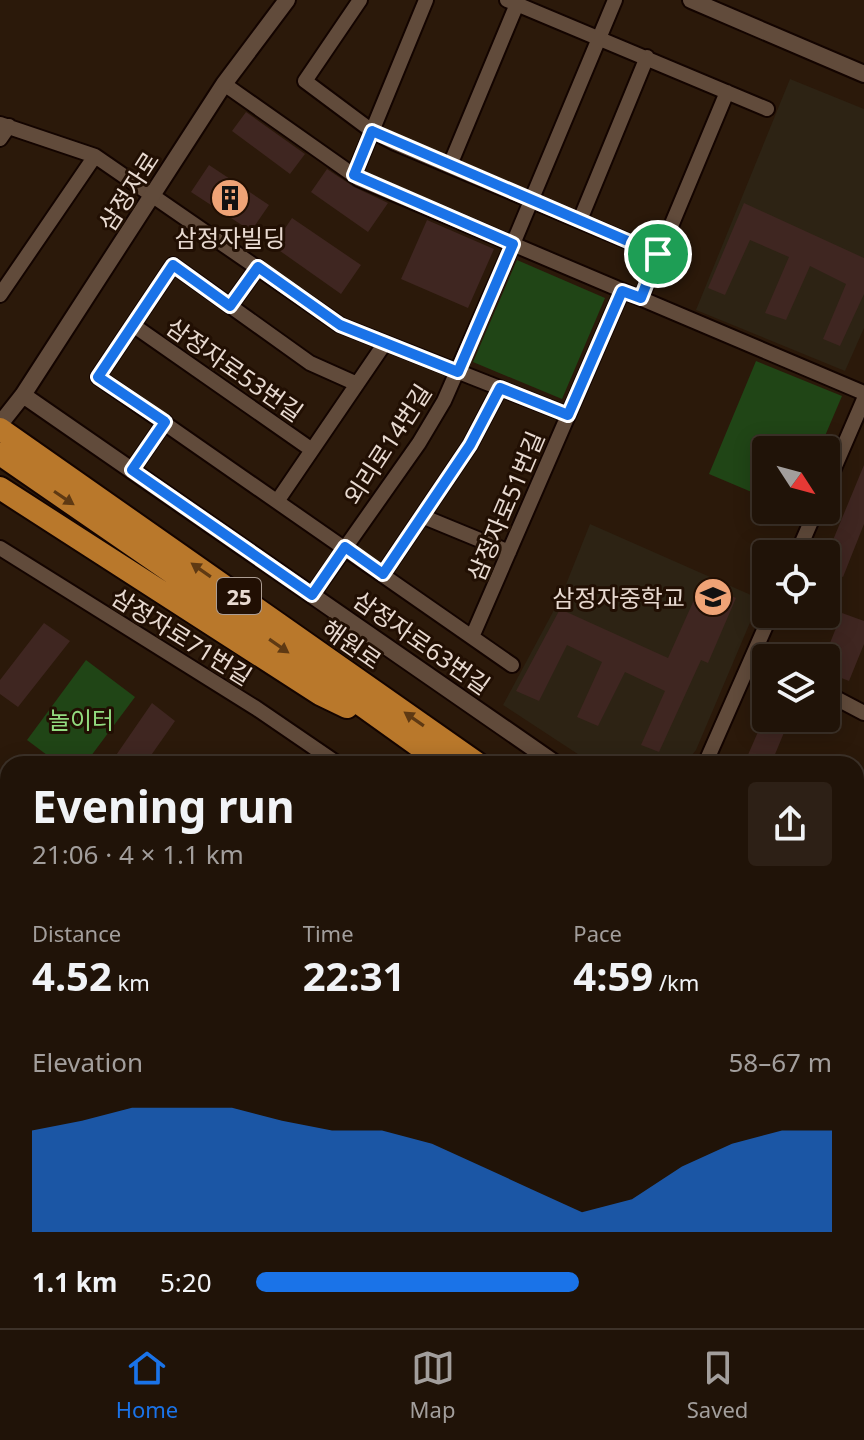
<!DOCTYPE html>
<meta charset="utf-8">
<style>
body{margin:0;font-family:"Noto Sans","Noto Sans KR",sans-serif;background:#2d2016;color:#f1f3f6;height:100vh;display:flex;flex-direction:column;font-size:30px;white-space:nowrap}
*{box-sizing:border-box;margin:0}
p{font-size:26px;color:#a29e9c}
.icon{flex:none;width:44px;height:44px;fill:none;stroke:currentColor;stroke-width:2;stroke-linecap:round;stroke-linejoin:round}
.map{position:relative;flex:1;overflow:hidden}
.side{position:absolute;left:0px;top:756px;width:864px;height:572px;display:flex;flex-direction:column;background:#201308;border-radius:24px 24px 0 0;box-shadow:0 4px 20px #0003,0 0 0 2px #3d3229}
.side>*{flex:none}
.needle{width:52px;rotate:126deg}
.fabs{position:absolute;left:752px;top:436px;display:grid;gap:16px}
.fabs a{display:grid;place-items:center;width:88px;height:88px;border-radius:8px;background:#201308;box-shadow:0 4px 20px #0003,0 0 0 2px #3d3229;font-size:40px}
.pin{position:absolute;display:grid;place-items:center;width:68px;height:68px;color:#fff;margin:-34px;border:4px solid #fff;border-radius:50%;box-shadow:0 2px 8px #0007}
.round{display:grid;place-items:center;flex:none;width:84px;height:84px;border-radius:8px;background:#2d2016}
.summary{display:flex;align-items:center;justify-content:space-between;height:136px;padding:0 32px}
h1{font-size:44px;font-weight:700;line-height:60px}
.figures{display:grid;grid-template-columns:repeat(3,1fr);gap:12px;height:136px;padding:8px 32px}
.figures div{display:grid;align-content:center}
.figures b{font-size:40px;font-weight:700}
.figures small{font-size:22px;font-weight:400}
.figures p{font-size:22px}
.chart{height:224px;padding:16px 32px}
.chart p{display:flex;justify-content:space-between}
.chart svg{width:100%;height:144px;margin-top:8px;fill:#1a73e8;opacity:.7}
ul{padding:0 32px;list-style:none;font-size:26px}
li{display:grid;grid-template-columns:128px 96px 1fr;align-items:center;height:60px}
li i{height:20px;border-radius:10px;background:#1a73e8}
.tab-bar{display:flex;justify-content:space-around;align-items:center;height:112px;border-top:2px solid #3d3229;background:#201308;font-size:22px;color:#a29e9c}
.tab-bar a{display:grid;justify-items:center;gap:4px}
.tab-bar .on{color:#1a73e8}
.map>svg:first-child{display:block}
.education{fill:#2d2314}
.green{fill:#204516}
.building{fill:#3f2621}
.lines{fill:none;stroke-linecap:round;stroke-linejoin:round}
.minor-casing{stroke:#130400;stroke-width:18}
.tertiary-casing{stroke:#130400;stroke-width:20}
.trunk-casing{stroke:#130400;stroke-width:26}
.minor{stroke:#614b3b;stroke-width:14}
.tertiary{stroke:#614b3b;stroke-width:16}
.trunk{stroke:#b9782b;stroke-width:22}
.oneway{fill:#5e3913}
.route-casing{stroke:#fff;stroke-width:16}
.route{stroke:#1a73e8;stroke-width:10}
.labels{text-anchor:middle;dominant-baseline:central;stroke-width:6;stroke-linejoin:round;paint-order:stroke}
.shield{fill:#210f03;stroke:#ac9d93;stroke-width:2}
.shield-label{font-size:22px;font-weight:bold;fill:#e8dad1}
.street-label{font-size:24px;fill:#e8dad1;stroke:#210f03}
.poi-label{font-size:24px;fill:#e8dad1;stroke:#210f03}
.park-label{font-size:24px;fill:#92db7f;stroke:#210f03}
</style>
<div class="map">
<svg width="864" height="1328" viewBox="0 0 864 1328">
<rect width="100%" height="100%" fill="#2b190a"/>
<path class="education" d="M790,79L864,109V328L845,371L696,310Z
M590,524L760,599L696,750L685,764H593L503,705L561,597Z"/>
<path class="green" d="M517,260L605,298L562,399L473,362Z
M756,361L842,396L819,450H766V498L709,474Z
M86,660L135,697L85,764H59L27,740Z
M0,1104H8V1320H437L438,1328H0Z"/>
<path class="building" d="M246,112L305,154L290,174L232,131Z
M209,165L269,205L251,231L191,192Z
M327,169L354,187L388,203L368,232L311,192Z
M744,203L864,258V294L840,346L823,339L846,284L810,266L786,320L765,313L789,257L750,240L725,295L708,288Z
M292,218L361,265L341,294L273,246Z
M427,220L494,249L468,308L401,279Z
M864,465V524L843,577L826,570V557Z
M702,582L736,598L708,663L701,660L659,752L641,745L665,691L625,672L598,726L577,717L602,662L567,645L539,701L516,691L560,609L668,658Z
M842,613L864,621V644L849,681L826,672V658H824Z
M44,623L70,641L18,707L0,694V680Z
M152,703L175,721L145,764H110Z
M764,718H790L771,764H744Z"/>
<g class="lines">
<g class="minor-casing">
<path id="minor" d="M360,0L305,81L372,131L395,143L658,254
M507,0L767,109
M224,84L359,179L864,393
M0,124L95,156L340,325L568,415
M0,139L9,126
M450,165L517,4
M354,175L426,0
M580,220L647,57
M0,295L95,156
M641,298L727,92
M230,306L258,267
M133,325L312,450
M357,384L310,363L173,265L98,377L512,665
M132,470L165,422
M826,487L864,399
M278,500L385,343
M424,517L509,552
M0,548L256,708L338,764
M797,554L816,510
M383,574L470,445L500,388
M312,595L419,443L444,401L513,244L615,0
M472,637L622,291
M826,693L864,713
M705,764L771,614
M856,1122L864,1127
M845,1328L864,1313"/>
</g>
<g class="tertiary-casing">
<path id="tertiary" d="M691,0L864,74
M23,395L556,764
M0,424L23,395L224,84L287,0
M856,935L864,937"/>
</g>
<g class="trunk-casing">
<path id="trunk" d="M0,429L478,764
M0,454L286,651L444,764
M0,488L320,694L347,707
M856,1029L864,1035
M856,1060L864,1066"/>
</g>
<use href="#minor" class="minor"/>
<use href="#tertiary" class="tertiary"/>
<use href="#trunk" class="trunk"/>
</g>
<defs><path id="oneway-solid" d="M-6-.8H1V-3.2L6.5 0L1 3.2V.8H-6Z" transform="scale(2)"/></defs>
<g class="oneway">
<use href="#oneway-solid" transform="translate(64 498) rotate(34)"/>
<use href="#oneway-solid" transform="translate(201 570) rotate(-145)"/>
<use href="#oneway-solid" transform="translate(279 646) rotate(35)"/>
<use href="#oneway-solid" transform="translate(414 719) rotate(-145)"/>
</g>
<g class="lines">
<g class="route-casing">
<path id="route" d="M372,131L658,254L641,298L622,291L568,415L500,388L470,445L383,574L345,547L312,595L132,470L165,422L98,377L173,265L230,306L258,267L340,325L458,372L513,244L354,175Z"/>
</g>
<use href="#route" class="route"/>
</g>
<defs>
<g id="building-disc" transform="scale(2)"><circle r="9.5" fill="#efa376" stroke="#210f03"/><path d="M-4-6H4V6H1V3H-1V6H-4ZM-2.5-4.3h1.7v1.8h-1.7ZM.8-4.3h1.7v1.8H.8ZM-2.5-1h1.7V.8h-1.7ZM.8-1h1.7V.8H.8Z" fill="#111"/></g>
<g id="school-disc" transform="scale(2)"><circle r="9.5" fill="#efa376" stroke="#210f03"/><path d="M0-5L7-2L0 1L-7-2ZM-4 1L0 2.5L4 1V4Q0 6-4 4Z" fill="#111"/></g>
</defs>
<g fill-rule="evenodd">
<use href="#building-disc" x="230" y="198"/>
<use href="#school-disc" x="713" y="597"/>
</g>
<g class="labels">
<rect class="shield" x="217" y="578" width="44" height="36" rx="6"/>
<g class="shield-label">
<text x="239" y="596">25</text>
</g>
<g class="street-label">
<text transform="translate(128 191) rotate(-57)">삼정자로</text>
<text transform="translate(235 369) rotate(35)">삼정자로53번길</text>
<text transform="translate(387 444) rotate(-57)">외리로14번길</text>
<text transform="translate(505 506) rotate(-67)">삼정자로51번길</text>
<text transform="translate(182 636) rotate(32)">삼정자로71번길</text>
<text transform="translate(422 642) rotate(35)">삼정자로63번길</text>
<text transform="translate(352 644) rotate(35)">해원로</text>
</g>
<g class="poi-label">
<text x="230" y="237">삼정자빌딩</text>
<text x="685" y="597" text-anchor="end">삼정자중학교</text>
</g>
<g class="park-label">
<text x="81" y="719">놀이터</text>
</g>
</g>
</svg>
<div class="fabs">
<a><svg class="needle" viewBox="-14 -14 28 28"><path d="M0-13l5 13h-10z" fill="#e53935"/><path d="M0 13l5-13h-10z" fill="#a29e9c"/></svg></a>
<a><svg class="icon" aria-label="locate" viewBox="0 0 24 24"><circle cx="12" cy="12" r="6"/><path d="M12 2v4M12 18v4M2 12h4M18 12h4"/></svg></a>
<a><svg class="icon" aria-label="layers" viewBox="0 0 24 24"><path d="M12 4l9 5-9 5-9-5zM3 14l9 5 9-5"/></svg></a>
</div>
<div class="pin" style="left:658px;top:254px;background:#1e9e55"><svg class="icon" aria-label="arrive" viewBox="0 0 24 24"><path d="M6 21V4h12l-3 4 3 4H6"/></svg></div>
<section class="side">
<div class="summary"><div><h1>Evening run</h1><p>21:06 · 4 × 1.1 km</p></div><a class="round"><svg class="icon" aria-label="share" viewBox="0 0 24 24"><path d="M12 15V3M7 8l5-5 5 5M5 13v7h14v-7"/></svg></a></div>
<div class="figures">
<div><p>Distance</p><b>4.52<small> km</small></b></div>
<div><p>Time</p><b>22:31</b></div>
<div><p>Pace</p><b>4:59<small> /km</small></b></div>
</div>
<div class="chart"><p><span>Elevation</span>58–67 m</p>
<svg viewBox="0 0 160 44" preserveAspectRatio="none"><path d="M0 44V13L10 10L20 6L30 6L40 6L50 10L60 13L70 13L80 17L90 24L100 31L110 38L120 34L130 24L140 17L150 13L160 13V44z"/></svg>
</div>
<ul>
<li><b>1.1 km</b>5:20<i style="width:56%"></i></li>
</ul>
</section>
</div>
<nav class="tab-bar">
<a class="on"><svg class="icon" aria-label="home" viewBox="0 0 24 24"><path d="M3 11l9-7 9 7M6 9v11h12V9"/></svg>Home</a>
<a><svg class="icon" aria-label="map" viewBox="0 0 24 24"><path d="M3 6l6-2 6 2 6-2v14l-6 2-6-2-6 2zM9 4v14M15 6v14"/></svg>Map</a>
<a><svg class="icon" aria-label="saved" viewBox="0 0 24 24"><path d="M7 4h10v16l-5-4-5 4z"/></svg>Saved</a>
</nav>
